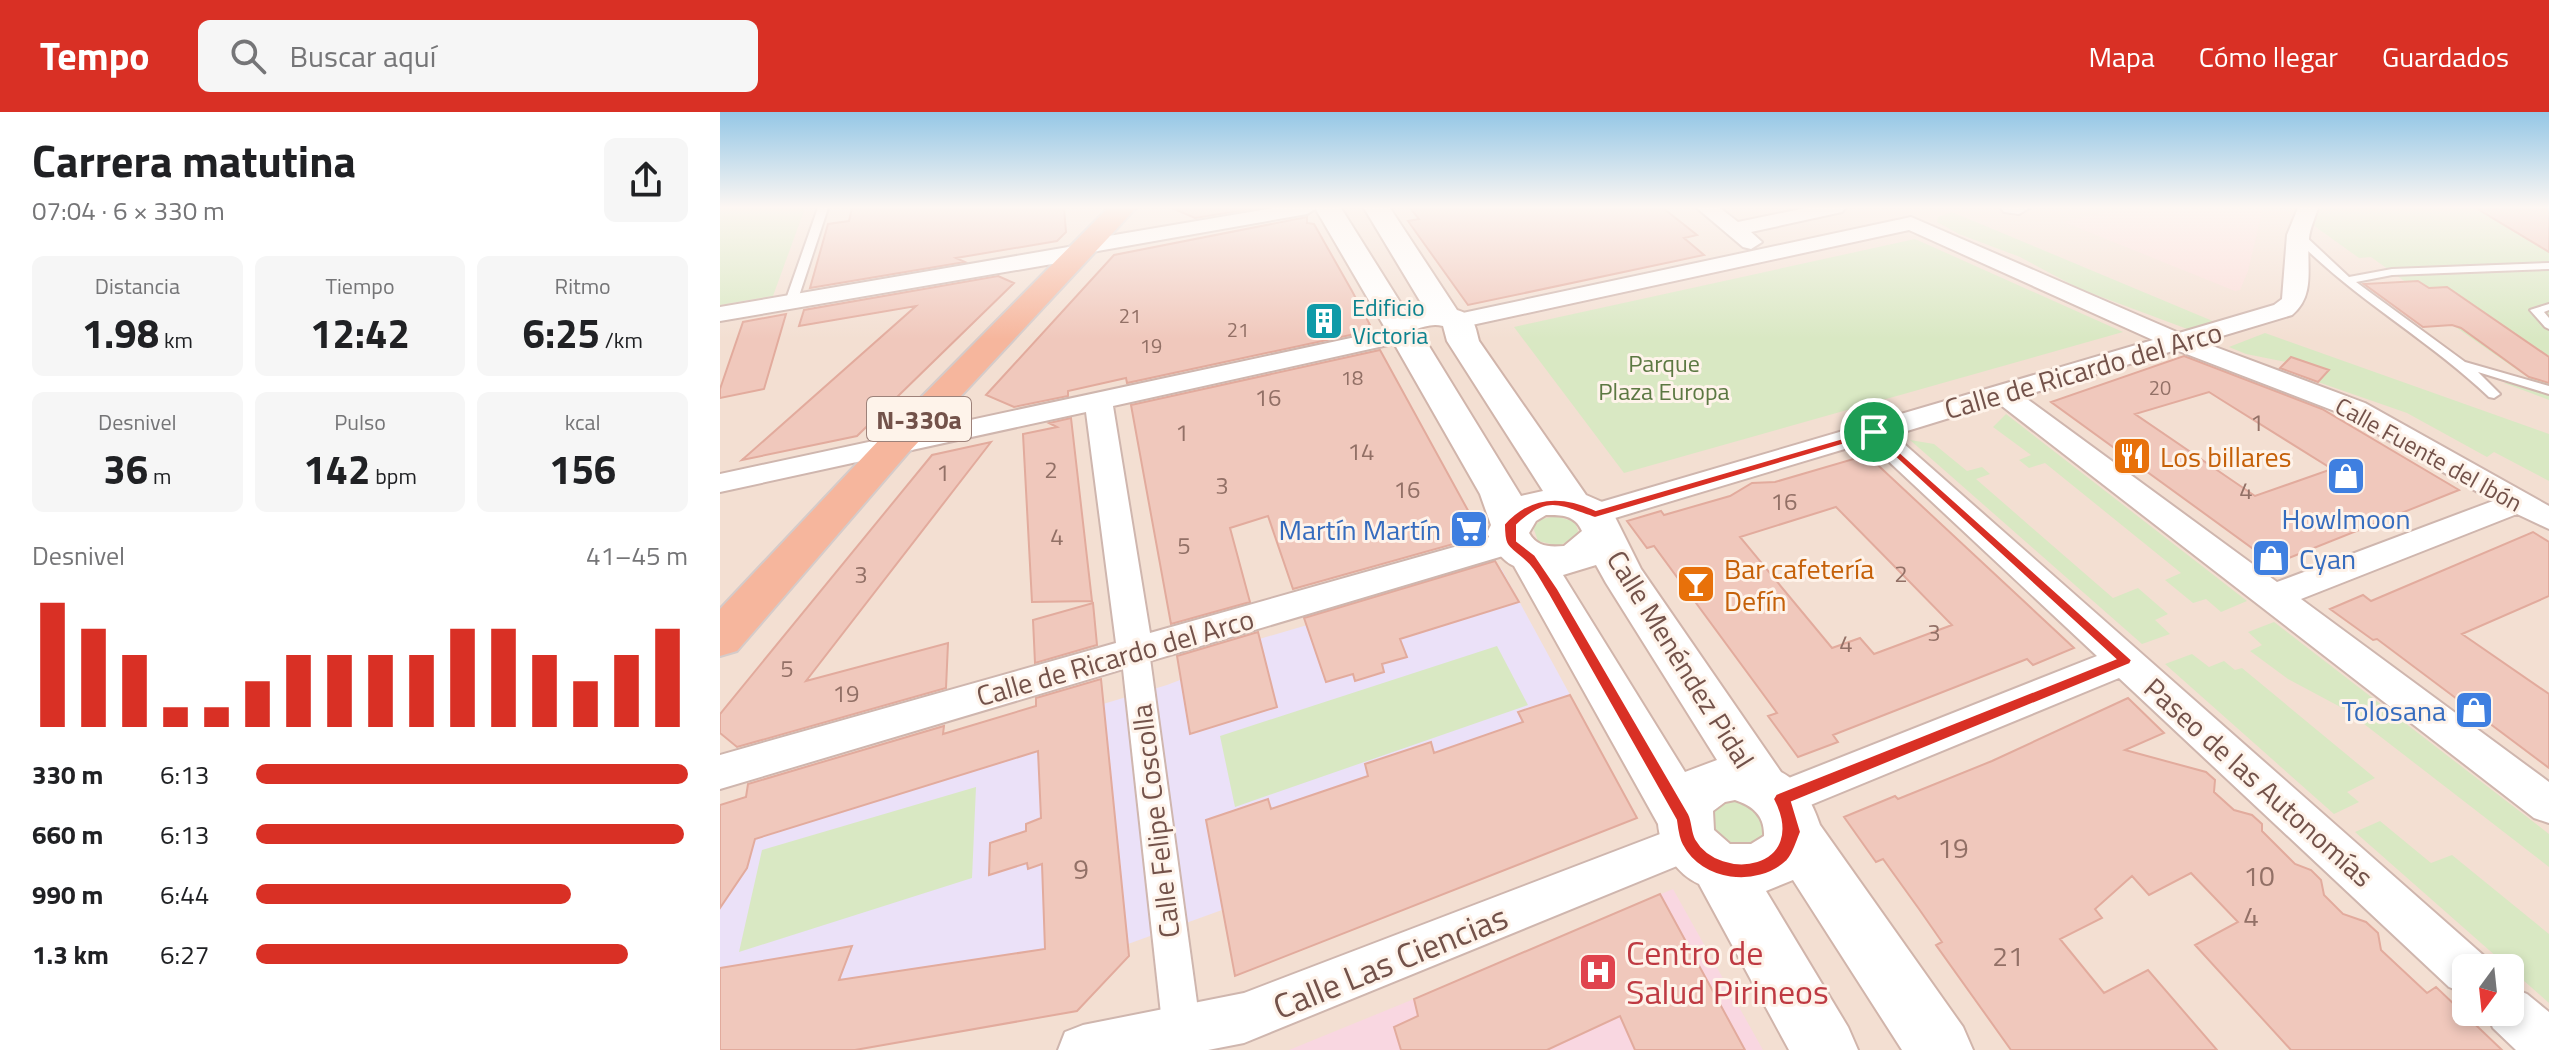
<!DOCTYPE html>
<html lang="es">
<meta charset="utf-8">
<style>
body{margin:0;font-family:"Titillium Web",sans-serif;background:#f6f6f6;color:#202124;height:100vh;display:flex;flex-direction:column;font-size:30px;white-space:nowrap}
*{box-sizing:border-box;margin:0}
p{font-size:26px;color:#757577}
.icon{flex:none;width:44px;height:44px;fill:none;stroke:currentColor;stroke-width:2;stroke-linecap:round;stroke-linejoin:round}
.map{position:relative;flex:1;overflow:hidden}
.sheet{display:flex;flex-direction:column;background:#fff;width:720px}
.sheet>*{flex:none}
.needle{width:52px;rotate:195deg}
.controls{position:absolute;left:1732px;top:842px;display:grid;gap:16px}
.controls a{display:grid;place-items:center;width:72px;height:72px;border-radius:12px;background:#fff;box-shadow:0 4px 12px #0003;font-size:40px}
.pin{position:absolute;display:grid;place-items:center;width:68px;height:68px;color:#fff;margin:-34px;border:4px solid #fff;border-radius:50%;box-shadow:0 2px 8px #0007}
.round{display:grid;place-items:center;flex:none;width:84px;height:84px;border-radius:12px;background:#f6f6f6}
.overview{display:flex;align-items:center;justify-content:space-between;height:136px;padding:0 32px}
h1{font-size:44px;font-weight:700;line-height:60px}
.metrics{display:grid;grid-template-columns:repeat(3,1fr);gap:12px;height:136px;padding:8px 32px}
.metrics div{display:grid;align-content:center;border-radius:12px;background:#f6f6f6;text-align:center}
.metrics b{font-size:40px;font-weight:700}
.metrics small{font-size:22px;font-weight:400}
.metrics p{font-size:22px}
.chart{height:224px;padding:16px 32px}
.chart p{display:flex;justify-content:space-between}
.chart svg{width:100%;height:144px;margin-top:8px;stroke:#d93025;stroke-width:6}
ul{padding:0 32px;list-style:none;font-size:26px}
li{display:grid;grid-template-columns:128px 96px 1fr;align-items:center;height:60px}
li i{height:20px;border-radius:10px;background:#d93025}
header{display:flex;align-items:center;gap:48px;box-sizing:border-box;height:112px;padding:0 40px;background:#d93025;color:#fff}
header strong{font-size:38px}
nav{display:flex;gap:44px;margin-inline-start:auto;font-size:28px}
.search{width:560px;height:72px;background:#f6f6f6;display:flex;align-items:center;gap:20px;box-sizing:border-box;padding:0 28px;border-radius:12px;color:#757577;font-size:30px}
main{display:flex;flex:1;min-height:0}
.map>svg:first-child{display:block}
.residential{fill:#f3dfd2;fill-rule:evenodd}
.commercial{fill:#fbdcd8}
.education{fill:#ebe1f8}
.medical{fill:#f9d7e1}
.green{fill:#d9e8c3}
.building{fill:#f0c8bc;stroke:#e2ab9d;stroke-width:2;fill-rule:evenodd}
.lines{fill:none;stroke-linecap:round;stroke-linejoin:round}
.service-casing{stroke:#cfb6ae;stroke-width:4}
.pedestrian-casing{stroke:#cfb6ae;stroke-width:4}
.minor-casing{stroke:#cfb6ae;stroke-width:4}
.secondary-casing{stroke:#d1b5ab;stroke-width:4}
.trunk-casing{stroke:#d5cbc9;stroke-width:4}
.service{fill:#fff;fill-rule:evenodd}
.pedestrian{fill:#fff;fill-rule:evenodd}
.minor{fill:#fff;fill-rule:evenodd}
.secondary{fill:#fff;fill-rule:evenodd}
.trunk{fill:#f6b69d;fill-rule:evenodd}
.route{fill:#d93025;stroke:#fff;stroke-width:2;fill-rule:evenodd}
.labels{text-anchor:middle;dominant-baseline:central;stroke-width:6;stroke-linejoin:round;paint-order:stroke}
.far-number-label{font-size:20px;fill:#927066}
.far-culture-label{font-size:24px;fill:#0d838f;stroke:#fef3ea;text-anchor:start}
.far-park-label{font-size:24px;fill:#5c7842;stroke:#fef3ea}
.number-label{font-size:24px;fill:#927066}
.far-street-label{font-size:24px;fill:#73524a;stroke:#fef3ea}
.shield{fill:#fef3ea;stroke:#9d827a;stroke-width:2}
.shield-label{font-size:26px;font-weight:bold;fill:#73524a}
.street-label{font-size:28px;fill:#73524a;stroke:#fef3ea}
.food-label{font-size:28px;fill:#c56008;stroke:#fef3ea;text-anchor:start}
.shop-label{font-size:28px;fill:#366cbe;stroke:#fef3ea;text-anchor:end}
.near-number-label{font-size:28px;fill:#927066}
.near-health-label{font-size:34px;fill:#be3a42;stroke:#fef3ea;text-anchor:start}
.near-street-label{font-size:34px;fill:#73524a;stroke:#fef3ea}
</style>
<header>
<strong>Tempo</strong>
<div class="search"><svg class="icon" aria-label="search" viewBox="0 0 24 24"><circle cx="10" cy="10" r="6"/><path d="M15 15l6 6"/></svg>Buscar aquí</div>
<nav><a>Mapa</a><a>Cómo llegar</a><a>Guardados</a></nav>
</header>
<main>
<section class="sheet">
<div class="overview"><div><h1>Carrera matutina</h1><p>07:04 · 6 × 330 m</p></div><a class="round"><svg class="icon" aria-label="share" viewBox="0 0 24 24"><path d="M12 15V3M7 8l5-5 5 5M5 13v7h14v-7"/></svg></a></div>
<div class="metrics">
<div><p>Distancia</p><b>1.98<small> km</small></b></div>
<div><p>Tiempo</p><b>12:42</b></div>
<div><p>Ritmo</p><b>6:25<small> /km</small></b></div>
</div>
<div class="metrics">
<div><p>Desnivel</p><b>36<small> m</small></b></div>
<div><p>Pulso</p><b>142<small> bpm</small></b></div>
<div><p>kcal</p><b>156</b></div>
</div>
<div class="chart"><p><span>Desnivel</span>41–45 m</p>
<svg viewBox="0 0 160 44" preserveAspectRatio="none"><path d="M5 44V6M15 44V14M25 44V22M35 44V38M45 44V38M55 44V30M65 44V22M75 44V22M85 44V22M95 44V22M105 44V14M115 44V14M125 44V22M135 44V30M145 44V22M155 44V14"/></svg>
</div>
<ul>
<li><b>330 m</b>6:13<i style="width:100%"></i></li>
<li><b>660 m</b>6:13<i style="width:99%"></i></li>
<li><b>990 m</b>6:44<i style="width:73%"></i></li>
<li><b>1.3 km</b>6:27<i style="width:86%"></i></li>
</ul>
</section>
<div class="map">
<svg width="1829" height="938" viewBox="0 0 1829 938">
<rect width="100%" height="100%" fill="#fbeee4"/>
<path class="residential" d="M0,96H1829V938H0ZM1746,856H1790V900H1746Z"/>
<path class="commercial" d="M1404,96H1543L1528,159L1520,178L1515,179L1344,110Z"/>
<path class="education" d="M781,456L917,706L515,864L502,798L408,832L409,844L357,899L135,938H0V693L25,685L27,680L382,575L383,592L447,573L460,568L458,551Z"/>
<path class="medical" d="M953,777L1043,938H569L694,887Z"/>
<path class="green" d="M0,96H85L53,184L0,193Z
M1601,96H1829V288L1784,271L1813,269L1681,177L1694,176L1651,145L1639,146L1593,113Z
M1232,100L1495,210L1470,218L1360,177L1300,145L1239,122L1217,110L1218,105Z
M1195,127L1403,220L904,361L794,215Z
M1545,221L1829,322V369L1774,340L1767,345L1687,301L1598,270L1608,258L1571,245L1566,250L1526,242L1509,235Z
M1286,302L1527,489L1501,500L1486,487L1473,491L1445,468L1461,461L1325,351L1309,356L1299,348L1311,343L1273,315Z
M1190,328L1214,332L1247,359L1262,355L1270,362L1256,367L1393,486L1418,476L1448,502L1435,508L1450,522L1422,532Z
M836,404L855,410L858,419L857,424L839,434L818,429L813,415L822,407Z
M1554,510L1829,722V755L1626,598L1568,567L1530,539L1542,533L1528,520Z
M777,534L808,593L515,695L500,624Z
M1472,542L1489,555L1504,549L1515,558L1522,556L1655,666L1627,680L1639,690L1614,702L1445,552Z
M256,675L252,766L19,840L42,738Z
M1009,686L1037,693L1046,722L1038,732L1016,737L989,716L992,697Z
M1660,709L1711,751L1732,743L1829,822V891L1635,720Z"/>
<path class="building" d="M132,96H344L346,120L337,129L236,146L245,150L90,176L108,112L129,109Z
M452,96H537L475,106Z
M690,96H943L977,123L964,126L984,143L748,193L688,109L699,107Z
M1756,96H1829V140Z
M587,105V111L594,112L632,179L650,213L647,214L649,219L407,271L406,266L348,279V284L294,295L266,283L394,143Z
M278,164L294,171L137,324L22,348L196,194L79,214L84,198Z
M1698,169L1709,176L1727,175L1829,245V271L1809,265L1741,216L1732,213L1703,215L1644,172Z
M66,202L44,277L0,286V277L23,210Z
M660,238L762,424L573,477L548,404L510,416L530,490L451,512L411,293Z
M1464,244L1602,297L1739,378L1554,452L1331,290ZM1489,280L1500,287L1612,357L1535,384L1415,302Z
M1571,245L1609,258L1598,270L1560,256Z
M351,306L372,489L312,490L303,322L337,315L329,311Z
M271,330L86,569L228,531L226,576L17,635L0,621V602L212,343Z
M1147,343L1354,536L1313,553L1307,547L1113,623L1118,630L1078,645L1048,604L1057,601L934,434L927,436L907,409L941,399L944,403L1010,384L1032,371L1055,370ZM1116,395L1181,461L1232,513L1154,542L1140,526L1112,536L1020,425Z
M1813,420L1829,430V484L1742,522L1829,582V656L1657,527L1653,528L1610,497L1643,483L1651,489Z
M775,449L799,490L680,527L687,545L662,552L664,560L635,569L633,562L606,570L584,506Z
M373,491L377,533L315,551L313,508Z
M538,520L557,595L470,622L457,544Z
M381,567L409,844L357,899L135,938H0V856L132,834L119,868L325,837L322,752L308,757L307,751L269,763L270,731L306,719V712L321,706L318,639L35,727L27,756L0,796V693L26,685L28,672L224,614L223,622L316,594V586Z
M850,583L917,706L515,864L486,708L548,687L551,697L648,664L645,652L711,630L714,641L803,610L798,600Z
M1408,586L1444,621L1405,638L1486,660L1495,668L1494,680L1514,698L1532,703L1542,712V719L1575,752L1591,758L1601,768L1604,783L1623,802L1646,810L1658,821L1661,838L1707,881L1716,875L1782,938H1571L1475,833L1518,810L1471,761L1429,783L1412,764L1375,797L1382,806L1340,827L1384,881L1428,858L1497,938H1291L1216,833L1222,830L1199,797L1163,747L1156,750L1124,705L1175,684L1178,687L1272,649Z
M940,782L1025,938H915L900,904L827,938H681L674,915L698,904L694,887Z"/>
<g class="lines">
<g class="service-casing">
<path id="service" d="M98,96H108L77,190L67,192L65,190Z
M1574,121H1582L1629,165L1672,157L1829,151V157L1672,163L1636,170L1745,250L1829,274V282L1758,260L1780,282L1774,286L1769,285C1708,227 1633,186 1574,125Z
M1829,192V198L1824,200L1829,206V217L1825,215L1810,198Z"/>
</g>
<g class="pedestrian-casing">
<path id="pedestrian" d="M415,529L425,532L429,539L481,920L476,934L465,938L448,934L443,920L401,539L405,532Z"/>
</g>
<g class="minor-casing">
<path id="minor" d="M553,96H597L587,102L372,140L361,147L0,209V195L354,134L365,128Z
M977,96H1000L1018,110L1086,96H1125L1122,100L1031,120L1042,130L1031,137L1023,135Z
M1281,96H1309L1299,102L1284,100Z
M1578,96H1598C1595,106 1590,116 1589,126C1586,155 1596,183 1572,203L1482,230L1645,291L1829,394V417L1797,402L1581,487L1829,670V711L1814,706L1278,291L1174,323L1763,843L1769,856H1746V882L1729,875L1399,566L1076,699L1061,705L1046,699L1040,687L1046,675L1377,544L1148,330L875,412L864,409L859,402L864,395L1433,228L1189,118L738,216L729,214L726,209L729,204L738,202L1191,105L1459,221L1554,193L1562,187L1567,123ZM1456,238L1625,303L1773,389L1557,470L1303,284Z
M677,216L686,219L690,224L686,229L393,294L430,521L791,419L803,422L807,430L803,438L0,677V643L396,531L366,300L0,380V362Z
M969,711L984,717L991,730L984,743L524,931L488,938H338L345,920L363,913L524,881Z
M1790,875L1807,882L1829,900V938H1796L1773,916L1766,900H1790Z"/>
</g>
<g class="secondary-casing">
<path id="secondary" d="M595,96H621L685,198L703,194L644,96H670L737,198C754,203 755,213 759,229L866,383L889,393L921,457L1061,660C1083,672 1092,690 1100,713L1243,915L1253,938H1182L1073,768L1046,779L1128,915L1138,938H1069L979,772C957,762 940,737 938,712L794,454C779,447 775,435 767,421L771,413L760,382L675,233L680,226L692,223L704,226L801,384L823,379L727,229L723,214C702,209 689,226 668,221ZM826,403C842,403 855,403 862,419L844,434C829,435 817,435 809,421L816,409ZM876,453L886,471L997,648L965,660L843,463ZM1015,688C1034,694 1045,705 1044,724L1031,732H1010L994,718L993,699L1005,690Z"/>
</g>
<g class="trunk-casing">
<path id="trunk" d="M388,96H416L187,342L17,539L0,544V497L161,326Z"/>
</g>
<use href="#service" class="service"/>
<use href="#pedestrian" class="pedestrian"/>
<use href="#minor" class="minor"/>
<use href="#secondary" class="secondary"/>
<use href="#trunk" class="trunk"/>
</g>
<linearGradient id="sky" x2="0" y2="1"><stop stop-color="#95c7e6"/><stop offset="0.42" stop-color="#fdf7f3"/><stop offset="1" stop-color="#fdf7f3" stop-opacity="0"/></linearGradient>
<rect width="1829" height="227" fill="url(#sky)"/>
<path class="route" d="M1154,317L1412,548L1410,552L1072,690L1081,720C1077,729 1074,742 1067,749C1037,777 981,770 962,733C958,726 957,716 956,708L828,482C821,472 815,457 805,449C788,434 784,437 784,412C810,383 842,382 876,398ZM1152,324L1395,547L1056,682L1053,687C1089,757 1000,769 976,727C972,720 973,710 969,702L838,477L815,443L797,429V413C828,384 839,394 875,406Z"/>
<defs>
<g id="building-square" transform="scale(2)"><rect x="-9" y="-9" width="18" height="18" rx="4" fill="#0f9aa8" stroke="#fef3ea"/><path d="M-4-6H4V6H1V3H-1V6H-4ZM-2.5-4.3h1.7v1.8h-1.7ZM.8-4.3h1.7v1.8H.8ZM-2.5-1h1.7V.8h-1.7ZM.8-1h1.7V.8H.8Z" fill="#fff"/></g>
<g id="restaurant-square" transform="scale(2)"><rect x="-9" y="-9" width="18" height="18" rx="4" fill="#e8710a" stroke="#fef3ea"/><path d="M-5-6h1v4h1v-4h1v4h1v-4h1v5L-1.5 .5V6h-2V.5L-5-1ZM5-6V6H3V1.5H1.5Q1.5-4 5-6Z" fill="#fff"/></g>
<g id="shop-square" transform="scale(2)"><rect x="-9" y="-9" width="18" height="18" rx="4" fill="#3f7fe0" stroke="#fef3ea"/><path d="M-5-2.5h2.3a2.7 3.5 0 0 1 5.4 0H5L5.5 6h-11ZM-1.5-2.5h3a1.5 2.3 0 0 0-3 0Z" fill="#fff"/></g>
<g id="supermarket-square" transform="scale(2)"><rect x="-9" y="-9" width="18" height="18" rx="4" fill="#3f7fe0" stroke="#fef3ea"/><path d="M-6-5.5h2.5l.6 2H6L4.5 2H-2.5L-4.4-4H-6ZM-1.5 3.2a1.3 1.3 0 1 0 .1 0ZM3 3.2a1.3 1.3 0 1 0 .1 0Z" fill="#fff"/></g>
<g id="bar-square" transform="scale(2)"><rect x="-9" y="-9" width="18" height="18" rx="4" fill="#e8710a" stroke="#fef3ea"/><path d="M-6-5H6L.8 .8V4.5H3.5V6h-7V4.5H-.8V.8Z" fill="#fff"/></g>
<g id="hospital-square" transform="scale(2)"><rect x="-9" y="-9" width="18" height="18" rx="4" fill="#e0444e" stroke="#fef3ea"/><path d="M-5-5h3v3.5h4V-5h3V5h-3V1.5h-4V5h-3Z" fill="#fff"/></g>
</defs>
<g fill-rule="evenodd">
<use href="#building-square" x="604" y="209"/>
<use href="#restaurant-square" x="1412" y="344"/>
<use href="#shop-square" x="1626" y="364"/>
<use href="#supermarket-square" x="749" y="417"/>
<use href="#shop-square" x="1551" y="446"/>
<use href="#bar-square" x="976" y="472"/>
<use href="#shop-square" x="1754" y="598"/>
<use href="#hospital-square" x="878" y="860"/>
</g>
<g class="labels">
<g class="far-number-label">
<text x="410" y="203">21</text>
<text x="518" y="217">21</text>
<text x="431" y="233">19</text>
<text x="632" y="265">18</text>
<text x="1440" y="275">20</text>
</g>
<g class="far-culture-label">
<text x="632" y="195">Edificio<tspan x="632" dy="28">Victoria</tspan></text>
</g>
<g class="far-park-label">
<text x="944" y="251">Parque<tspan x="944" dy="28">Plaza Europa</tspan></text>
</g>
<g class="number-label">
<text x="548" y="285">16</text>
<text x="1537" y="310">1</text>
<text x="462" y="320">1</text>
<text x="641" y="339">14</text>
<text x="331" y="357">2</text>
<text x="223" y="360">1</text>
<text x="502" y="373">3</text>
<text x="687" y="377">16</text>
<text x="1526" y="378">4</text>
<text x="1064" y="389">16</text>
<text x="337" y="424">4</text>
<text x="464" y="433">5</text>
<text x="1181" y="461">2</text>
<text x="141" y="462">3</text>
<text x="1214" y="520">3</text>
<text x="1126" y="531">4</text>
<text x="67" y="556">5</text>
<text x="126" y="581">19</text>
</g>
<g class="far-street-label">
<text transform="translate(1709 342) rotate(29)">Calle Fuente del Ibón</text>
</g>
<rect class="shield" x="147" y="285" width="104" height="44" rx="6"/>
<g class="shield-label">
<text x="199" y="307">N-330a</text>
</g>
<g class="street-label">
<text transform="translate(1363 258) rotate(-16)">Calle de Ricardo del Arco</text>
<text transform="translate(395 545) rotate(-16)">Calle de Ricardo del Arco</text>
<text transform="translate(961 547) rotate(58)">Calle Menéndez Pidal</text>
<text transform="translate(1539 670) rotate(42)">Paseo de las Autonomías</text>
<text transform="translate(435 709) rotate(-97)">Calle Felipe Coscolla</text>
</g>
<g class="food-label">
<text x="1440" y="344">Los billares</text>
<text x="1004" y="456">Bar cafetería<tspan x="1004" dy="32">Defín</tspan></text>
</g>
<g class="shop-label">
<text x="1626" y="406" text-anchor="middle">Howlmoon</text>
<text x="721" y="417">Martín Martín</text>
<text x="1579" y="446" text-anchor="start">Cyan</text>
<text x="1726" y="598">Tolosana</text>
</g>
<g class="near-number-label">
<text x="1233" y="735">19</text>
<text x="361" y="756">9</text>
<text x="1539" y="763">10</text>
<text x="1531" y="803">4</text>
<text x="1288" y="843">21</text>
</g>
<g class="near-health-label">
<text x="906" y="840">Centro de<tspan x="906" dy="39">Salud Pirineos</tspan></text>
</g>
<g class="near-street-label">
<text transform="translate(670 849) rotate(-22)">Calle Las Ciencias</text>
</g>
</g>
</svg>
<div class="controls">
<a><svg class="needle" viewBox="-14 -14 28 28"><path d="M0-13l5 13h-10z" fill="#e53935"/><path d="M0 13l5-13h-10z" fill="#757577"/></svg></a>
</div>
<div class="pin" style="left:1154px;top:320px;background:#1e9e55"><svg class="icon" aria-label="arrive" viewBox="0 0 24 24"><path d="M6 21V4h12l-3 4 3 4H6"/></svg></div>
</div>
</main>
